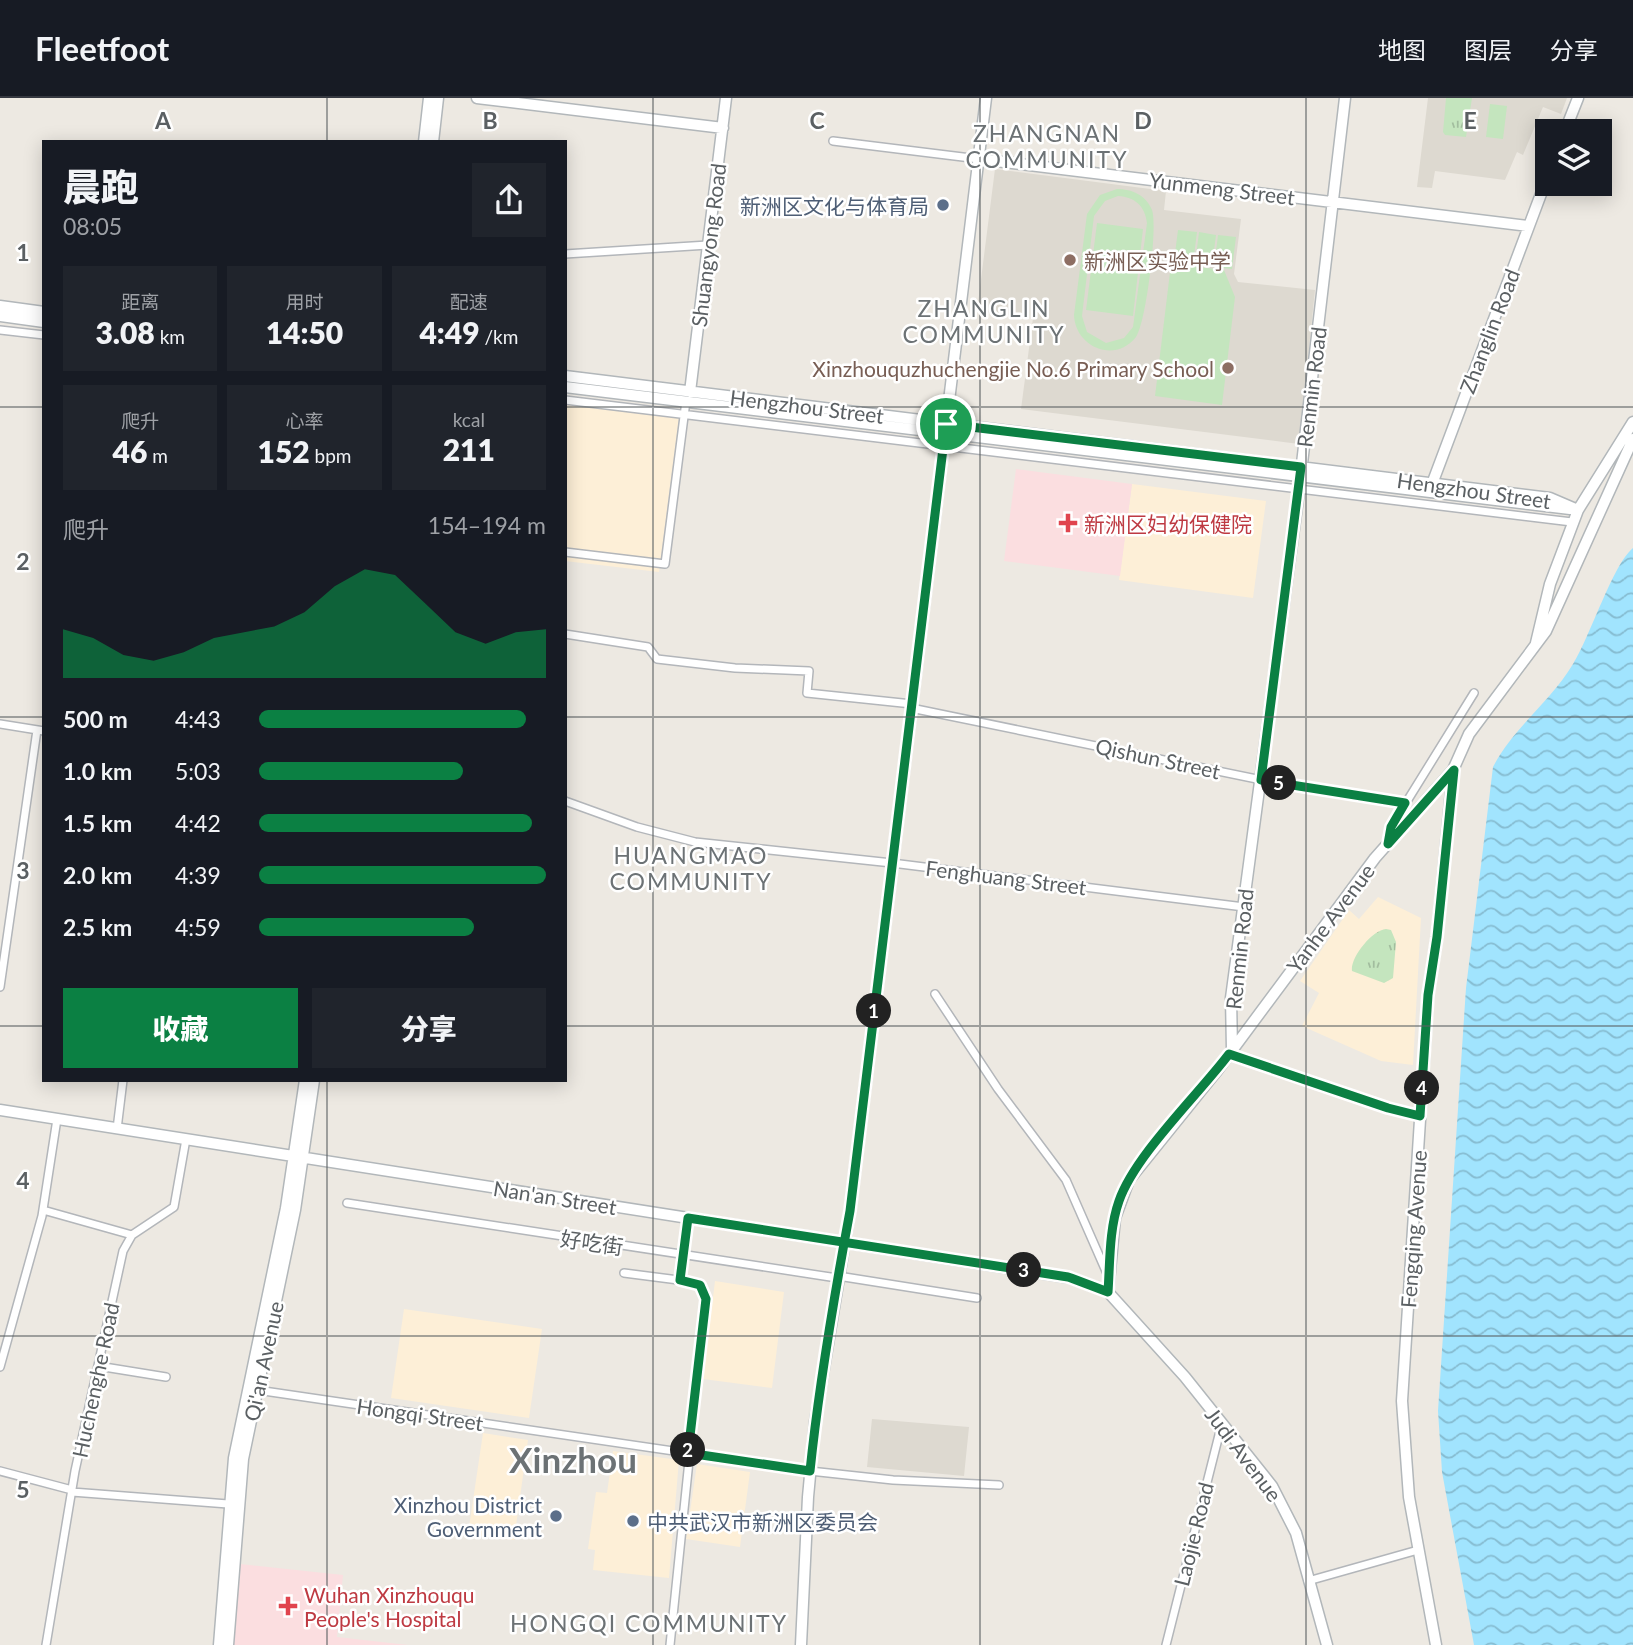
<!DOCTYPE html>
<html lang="zh">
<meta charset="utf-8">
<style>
body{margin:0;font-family:Lato,"Noto Sans SC",sans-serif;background:#20242c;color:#f1f3f6;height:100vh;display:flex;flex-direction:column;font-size:26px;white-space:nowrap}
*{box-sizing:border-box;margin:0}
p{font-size:23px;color:#9ea1a6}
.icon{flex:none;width:38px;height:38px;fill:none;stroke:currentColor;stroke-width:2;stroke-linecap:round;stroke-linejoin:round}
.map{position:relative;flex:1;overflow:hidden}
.panel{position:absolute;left:42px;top:42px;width:525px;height:942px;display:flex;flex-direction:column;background:#171b24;border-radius:0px;box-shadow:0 4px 18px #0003}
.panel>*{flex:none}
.fabs{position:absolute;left:1535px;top:21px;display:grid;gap:14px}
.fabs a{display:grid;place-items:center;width:77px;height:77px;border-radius:0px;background:#171b24;box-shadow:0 4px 18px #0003;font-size:35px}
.pin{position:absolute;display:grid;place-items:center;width:60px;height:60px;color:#fff;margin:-30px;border:4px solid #fff;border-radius:50%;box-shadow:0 2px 7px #0007}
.km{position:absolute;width:35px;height:35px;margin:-18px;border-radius:50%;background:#222;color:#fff;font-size:19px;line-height:35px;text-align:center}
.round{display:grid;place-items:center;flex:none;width:74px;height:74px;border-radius:0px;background:#20242c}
.overview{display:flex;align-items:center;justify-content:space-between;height:119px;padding:0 21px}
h1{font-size:38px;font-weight:800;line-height:52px}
.metrics{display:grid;grid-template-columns:repeat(3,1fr);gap:10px;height:119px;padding:7px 21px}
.metrics div{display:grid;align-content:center;border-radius:0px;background:#20242c;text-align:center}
.metrics b{font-size:30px;font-weight:800}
.metrics small{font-size:19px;font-weight:400}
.metrics p{font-size:19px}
.chart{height:196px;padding:14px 21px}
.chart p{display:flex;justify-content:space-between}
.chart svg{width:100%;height:126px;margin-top:7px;fill:#0b8043;opacity:.7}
.button{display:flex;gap:14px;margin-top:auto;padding:14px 21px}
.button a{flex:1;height:80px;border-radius:0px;background:#0b8043;color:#fff;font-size:28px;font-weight:800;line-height:80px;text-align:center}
.button a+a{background:#20242c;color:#f1f3f6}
ul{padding:0 21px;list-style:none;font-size:23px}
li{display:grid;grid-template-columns:112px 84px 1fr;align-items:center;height:52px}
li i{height:18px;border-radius:9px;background:#0b8043}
header{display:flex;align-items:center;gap:42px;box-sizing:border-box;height:98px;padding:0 35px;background:#171b24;border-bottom:2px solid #363941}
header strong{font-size:33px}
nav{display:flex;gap:38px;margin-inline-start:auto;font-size:24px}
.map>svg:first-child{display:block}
.commercial{fill:#fdefd7}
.education{fill:#ddd9d0}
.medical{fill:#fbdee0}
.grass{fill:url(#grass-tufts)}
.garden{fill:#c4e5be;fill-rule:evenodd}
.water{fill:url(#water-waves)}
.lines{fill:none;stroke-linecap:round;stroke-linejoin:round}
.street-casing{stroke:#b3b6ba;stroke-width:10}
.secondary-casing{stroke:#b2b7ba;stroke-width:13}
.street{stroke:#fff;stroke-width:7}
.secondary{stroke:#fff;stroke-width:10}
.route-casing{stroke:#fff;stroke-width:14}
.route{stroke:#0b8043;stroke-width:9}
.grid{fill:none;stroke:#5b6063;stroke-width:2;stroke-opacity:0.55}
.service-dot{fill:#5c6f8a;stroke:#fff;stroke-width:2.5}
.education-dot{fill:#8d6e63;stroke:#fff;stroke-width:2.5}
.health-dot{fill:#e0444e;stroke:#fff;stroke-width:2.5}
.labels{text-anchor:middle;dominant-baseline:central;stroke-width:5;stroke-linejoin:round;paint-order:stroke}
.street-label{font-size:21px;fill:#5b6063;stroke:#fff}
.service-label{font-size:21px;fill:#4e5e75;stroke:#fff;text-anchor:end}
.education-label{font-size:21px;fill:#785e54;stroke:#fff;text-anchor:start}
.health-label{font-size:21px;fill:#be3a42;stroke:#fff;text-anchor:start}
.neighbourhood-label{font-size:23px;letter-spacing:2px;fill:#6c7275;stroke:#fff}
.town-label{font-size:35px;font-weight:bold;fill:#6c7275;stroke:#fff}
.grid-label{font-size:23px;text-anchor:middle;font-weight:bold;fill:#5b6063;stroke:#fff;stroke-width:5;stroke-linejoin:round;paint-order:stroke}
</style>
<header>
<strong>Fleetfoot</strong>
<nav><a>地图</a><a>图层</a><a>分享</a></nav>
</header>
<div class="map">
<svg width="1633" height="1547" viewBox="0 0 1633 1547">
<defs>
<pattern id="grass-tufts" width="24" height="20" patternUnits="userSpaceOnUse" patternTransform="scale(1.75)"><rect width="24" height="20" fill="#c4e5be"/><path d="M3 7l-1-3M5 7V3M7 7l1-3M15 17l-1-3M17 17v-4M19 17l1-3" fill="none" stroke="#a2bd9e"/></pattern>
<pattern id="water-waves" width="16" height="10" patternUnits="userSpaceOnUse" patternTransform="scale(1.75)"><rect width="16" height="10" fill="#a1e4fe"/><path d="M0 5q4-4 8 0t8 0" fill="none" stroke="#86bcd1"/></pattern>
</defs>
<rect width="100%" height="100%" fill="#ede9e2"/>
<path class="commercial" d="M565,305L679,320L659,474L565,463Z
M1132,386L1266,403L1253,500L1119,482Z
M1378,799L1421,820L1413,967L1381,963L1302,928L1319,895L1300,883L1349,812L1359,821Z
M715,1183L784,1194L772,1290L703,1281Z
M404,1211L542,1231L529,1320L391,1300Z
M483,1335L528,1342L514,1442L468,1436Z
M613,1353L679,1362L669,1480L593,1472L595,1452L588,1451L596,1394L607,1395Z
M697,1366L750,1374L740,1449L686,1441Z"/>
<path class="education" d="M1428,0H1567L1561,16L1543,9L1523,57L1517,54L1505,82L1435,73L1432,90L1417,89Z
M995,71L1166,93L1164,112L1241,121L1234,176L1238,184L1315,192L1299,346L1021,311L1033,220L977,213Z
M872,1321L969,1329L964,1378L867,1369Z"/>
<path class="medical" d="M1016,371L1132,386L1120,478L1004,463Z
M240,1466L343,1477L337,1539L408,1547H233Z"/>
<path class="grass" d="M1446,0H1472L1466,39L1445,37L1443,34Z
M1386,831L1391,832L1396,844L1393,880L1384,885L1352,873C1350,860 1372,832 1386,831Z"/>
<path class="garden" d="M1490,6L1507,8L1503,41L1486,39Z
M1117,91C1132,91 1146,97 1152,112C1158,128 1146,225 1136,239C1115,266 1075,249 1074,217L1087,116L1100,97ZM1118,98C1135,99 1145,108 1147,125L1133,229L1124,240L1106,245L1087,234L1082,218L1094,118L1105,103Z
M1097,125L1143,131L1133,218L1086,212Z
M1178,132L1197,134L1193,166L1174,163Z
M1199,134L1216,137L1212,168L1195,166Z
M1218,137L1236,139L1232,171L1214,169Z
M1171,166L1224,172L1235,199L1222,307L1155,298Z"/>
<path class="water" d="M1633,450V1547H1474L1442,1374L1438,1313L1466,890L1493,669C1513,630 1551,603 1573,566C1590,539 1613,466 1633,450Z"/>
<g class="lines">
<g class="street-casing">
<path id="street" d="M833,43L979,61
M565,156L708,147
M0,232L44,237
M565,302L1572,424
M565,454L665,466L686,303
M565,536L648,549L657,561L735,570L809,573L807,595L912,606
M911,610L1281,686L1405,705
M0,626L44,633
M565,703L637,729L695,744L892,765L1244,809
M1388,746L1391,729L1474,595
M0,889L37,632
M935,896L998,991L1066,1082L1109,1180
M1229,956L1388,1010L1420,1018
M117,1031L123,982
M347,1105L837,1180
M43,1112L132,1137
M624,1175L694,1184L700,1187L706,1198L670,1547
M838,1178L977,1200
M680,1182L688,1120
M98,1268L166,1279
M0,1269L42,1118L57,1021
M257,1292L810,1373L893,1382L999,1387
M0,1373L72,1392
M72,1394L228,1406
M1308,1483L1418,1452
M46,1547L75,1373L123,1153L132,1137L174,1109L186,1041
M1166,1547L1222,1325"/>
</g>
<g class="secondary-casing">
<path id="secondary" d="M477,0L723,30
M1565,33L1578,0
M424,44L429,0
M433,44L438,0
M979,61L1528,128
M0,208L44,214
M0,218L44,224
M565,278L1550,400L1578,412
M565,289L1570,411
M690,294L726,0
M1432,386L1547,80
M1536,545L1550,486L1578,412L1633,324
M1232,951L1231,900L1297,408L1345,0
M0,1012L1071,1180L1108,1194L1185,1279L1272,1388L1296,1435L1327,1547
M1108,1194L1115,1120L1129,1082L1216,974L1375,760L1453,672L1469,636L1546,533L1633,341
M219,1547L234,1360L286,1110L305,982
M228,1547L243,1361L295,1112L314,982
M801,1547L808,1399L815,1324L850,1113L986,0
M1436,1547L1409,1399L1402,1303L1428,897L1437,839L1453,673"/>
</g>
<use href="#street" class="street"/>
<use href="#secondary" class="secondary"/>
</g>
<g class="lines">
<g class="route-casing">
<path id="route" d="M946,326L850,1113C834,1199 819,1286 810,1373L688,1355L706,1201L700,1187L680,1182L688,1120C814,1140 941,1159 1068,1179L1071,1180L1108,1194C1110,1165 1109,1131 1119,1103C1135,1057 1198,997 1229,956L1388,1010L1420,1018L1428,897L1437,839L1454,672L1388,746L1391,729L1405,705L1261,682L1301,369L946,326"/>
</g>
<use href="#route" class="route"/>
</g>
<path class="grid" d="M327,0V44M653,0V1547M980,0V1547M1306,0V1547M0,309H44M565,309H1633M0,619H44M565,619H1633M0,928H44M565,928H1633M327,982V1547M0,1238H1633"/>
<g class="service-dot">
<circle cx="943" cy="107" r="7"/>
<circle cx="556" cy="1418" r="7"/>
<circle cx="633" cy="1423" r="7"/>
</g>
<g class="education-dot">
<circle cx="1070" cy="162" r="7"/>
<circle cx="1228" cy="270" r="7"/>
</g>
<g class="health-dot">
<path d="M1064.5 414.5h7v7h7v7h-7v7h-7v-7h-7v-7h7z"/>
<path d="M284.5 1497.5h7v7h7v7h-7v7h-7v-7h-7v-7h7z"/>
</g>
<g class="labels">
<g class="street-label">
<text transform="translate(1222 90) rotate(7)">Yunmeng Street</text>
<text transform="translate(708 147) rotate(-83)">Shuangyong Road</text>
<text transform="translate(1489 233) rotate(-69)">Zhanglin Road</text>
<text transform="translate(1311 289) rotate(-83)">Renmin Road</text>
<text transform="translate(807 308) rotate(7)">Hengzhou Street</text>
<text transform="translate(1474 392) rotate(8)">Hengzhou Street</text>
<text transform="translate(1158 660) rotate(12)">Qishun Street</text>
<text transform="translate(1006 779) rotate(7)">Fenghuang Street</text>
<text transform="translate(1330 820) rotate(-53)">Yanhe Avenue</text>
<text transform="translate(1239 851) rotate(-84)">Renmin Road</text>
<text transform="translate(555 1099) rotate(9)">Nan'an Street</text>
<text transform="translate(1413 1131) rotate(-86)">Fengqing Avenue</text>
<text transform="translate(592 1144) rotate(8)">好吃街</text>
<text transform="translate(263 1263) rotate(-78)">Qi'an Avenue</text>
<text transform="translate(95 1282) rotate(-78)">Huchenghe Road</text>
<text transform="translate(420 1316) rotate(8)">Hongqi Street</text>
<text transform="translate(1244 1356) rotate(53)">Judi Avenue</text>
<text transform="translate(1193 1436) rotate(-76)">Laojie Road</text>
</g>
<g class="service-label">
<text x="929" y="107">新洲区文化与体育局</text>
<text x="542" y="1406">Xinzhou District<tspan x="542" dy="24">Government</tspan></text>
<text x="647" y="1423" text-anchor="start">中共武汉市新洲区委员会</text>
</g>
<g class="education-label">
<text x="1084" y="162">新洲区实验中学</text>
<text x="1214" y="270" text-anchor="end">Xinzhouquzhuchengjie No.6 Primary School</text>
</g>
<g class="health-label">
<text x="1084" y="425">新洲区妇幼保健院</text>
<text x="304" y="1496">Wuhan Xinzhouqu<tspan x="304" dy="24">People's Hospital</tspan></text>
</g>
<g class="neighbourhood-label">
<text x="1047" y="35">ZHANGNAN<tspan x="1047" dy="26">COMMUNITY</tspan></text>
<text x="984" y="210">ZHANGLIN<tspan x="984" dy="26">COMMUNITY</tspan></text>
<text x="691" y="757">HUANGMAO<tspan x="691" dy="26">COMMUNITY</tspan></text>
<text x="649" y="1525">HONGQI COMMUNITY</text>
</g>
<g class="town-label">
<text x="573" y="1361">Xinzhou</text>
</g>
</g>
<g class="grid-label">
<text x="163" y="31">A</text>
<text x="490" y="31">B</text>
<text x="817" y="31">C</text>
<text x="1143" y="31">D</text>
<text x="1470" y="31">E</text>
<text x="23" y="163">1</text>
<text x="23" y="472">2</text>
<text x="23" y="781">3</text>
<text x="23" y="1091">4</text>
<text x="23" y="1400">5</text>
</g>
</svg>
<div class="fabs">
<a><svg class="icon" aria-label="layers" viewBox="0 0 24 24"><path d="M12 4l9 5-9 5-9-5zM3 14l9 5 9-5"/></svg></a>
</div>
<div class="pin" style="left:946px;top:326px;background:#1e9e55"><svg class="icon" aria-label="arrive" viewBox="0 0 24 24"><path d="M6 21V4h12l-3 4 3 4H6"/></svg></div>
<b class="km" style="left:874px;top:913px">1</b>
<b class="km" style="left:688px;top:1352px">2</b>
<b class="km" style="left:1024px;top:1172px">3</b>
<b class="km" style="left:1422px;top:990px">4</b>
<b class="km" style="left:1279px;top:685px">5</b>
<section class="panel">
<div class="overview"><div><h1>晨跑</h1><p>08:05</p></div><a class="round"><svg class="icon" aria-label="share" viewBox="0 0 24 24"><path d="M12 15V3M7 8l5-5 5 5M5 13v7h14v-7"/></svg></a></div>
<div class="metrics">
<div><p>距离</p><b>3.08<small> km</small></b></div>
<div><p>用时</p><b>14:50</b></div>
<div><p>配速</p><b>4:49<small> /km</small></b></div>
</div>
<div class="metrics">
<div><p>爬升</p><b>46<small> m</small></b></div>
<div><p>心率</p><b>152<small> bpm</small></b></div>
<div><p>kcal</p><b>211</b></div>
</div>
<div class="chart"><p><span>爬升</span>154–194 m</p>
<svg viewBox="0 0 160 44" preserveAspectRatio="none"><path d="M0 44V27L10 30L20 36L30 38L40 35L50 30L60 28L70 26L80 21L90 12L100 6L110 8L120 18L130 28L140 32L150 28L160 27V44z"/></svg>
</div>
<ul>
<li><b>500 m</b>4:43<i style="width:93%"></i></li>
<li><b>1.0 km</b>5:03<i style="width:71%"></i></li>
<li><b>1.5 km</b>4:42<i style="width:95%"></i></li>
<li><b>2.0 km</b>4:39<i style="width:100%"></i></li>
<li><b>2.5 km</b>4:59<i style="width:75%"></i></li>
</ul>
<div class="button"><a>收藏</a><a>分享</a></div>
</section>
</div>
